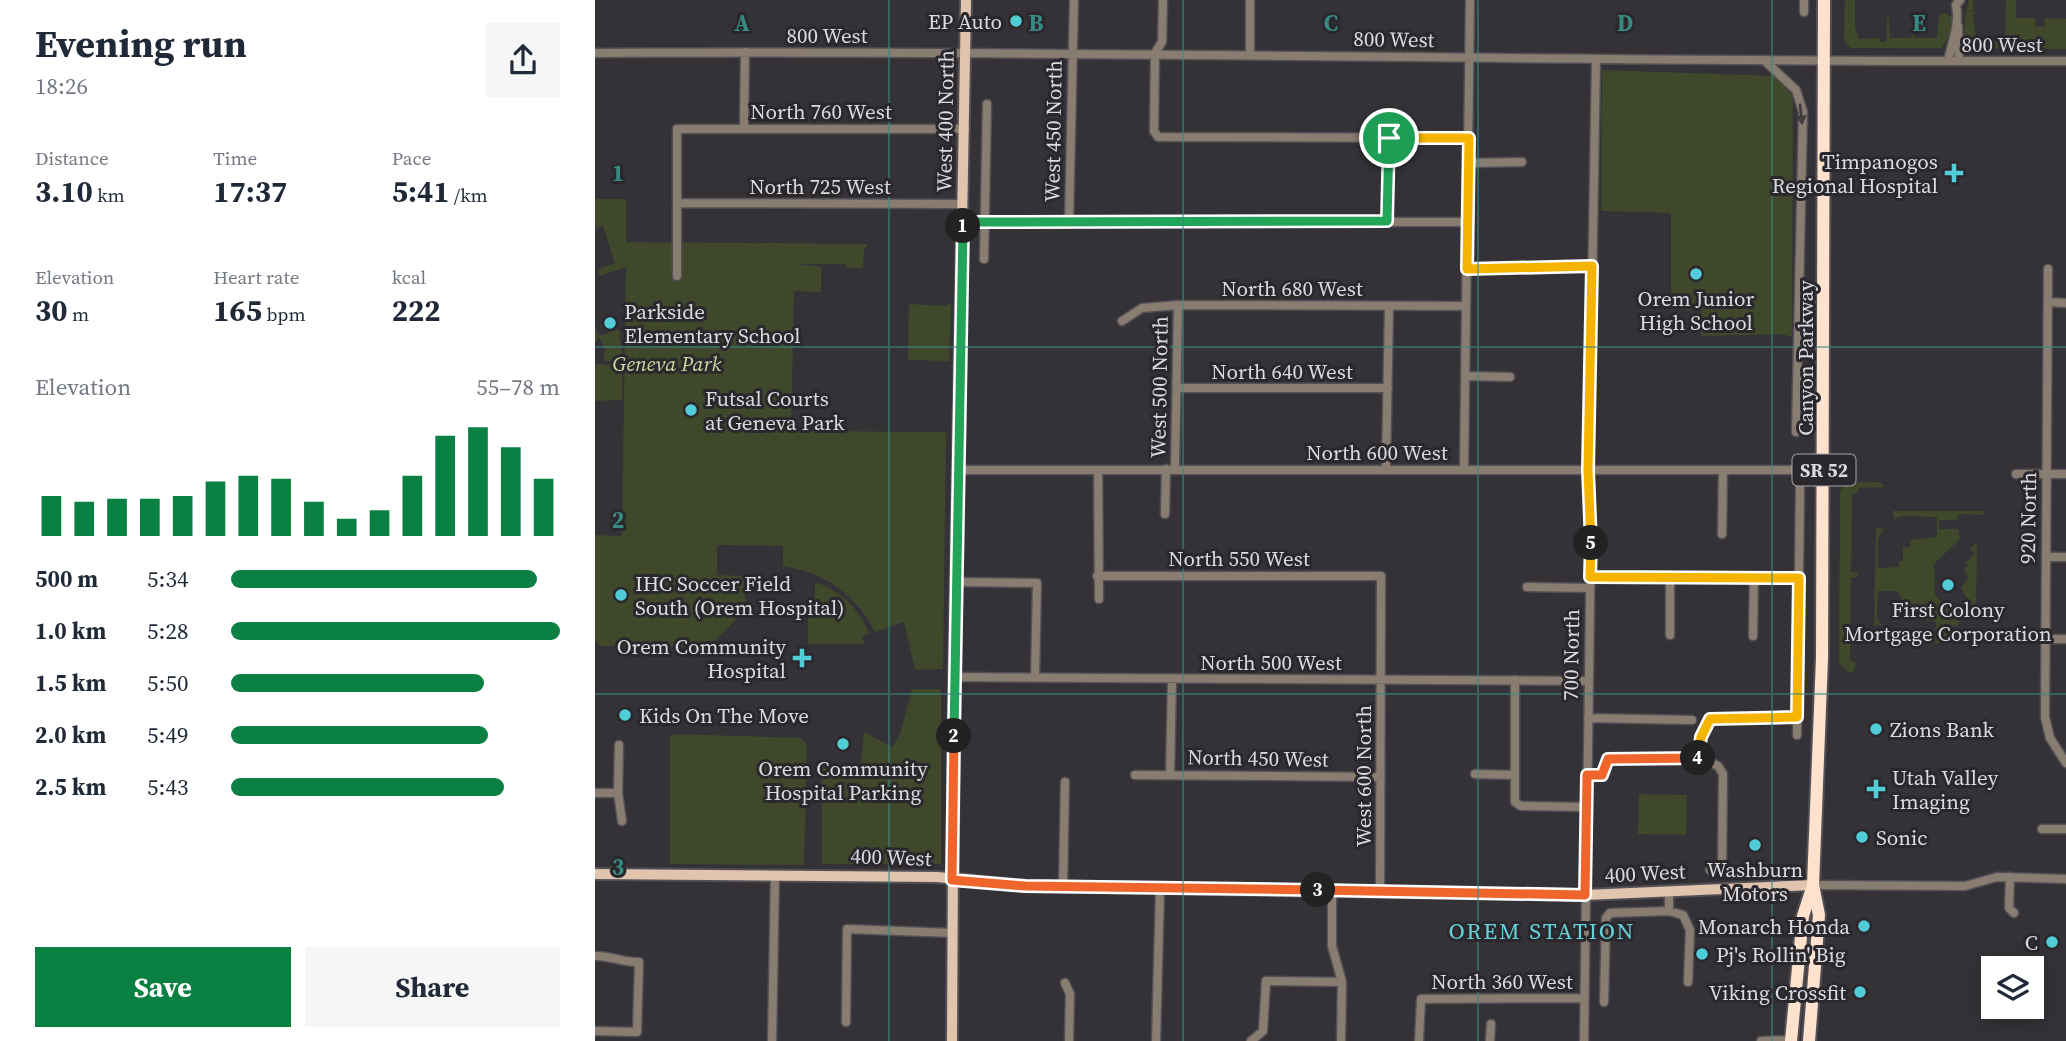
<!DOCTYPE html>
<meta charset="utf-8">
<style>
body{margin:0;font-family:"Source Serif 4",serif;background:#f6f6f7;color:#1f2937;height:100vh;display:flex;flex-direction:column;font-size:26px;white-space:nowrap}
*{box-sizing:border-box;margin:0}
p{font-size:23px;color:#747a83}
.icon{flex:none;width:38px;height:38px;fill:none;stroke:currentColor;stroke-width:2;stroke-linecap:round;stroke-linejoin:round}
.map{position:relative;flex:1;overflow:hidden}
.drawer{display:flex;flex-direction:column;background:#fff;width:595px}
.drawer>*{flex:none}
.buttons{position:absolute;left:1386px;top:956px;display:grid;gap:14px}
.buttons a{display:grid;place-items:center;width:63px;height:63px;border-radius:0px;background:#fff;box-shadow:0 4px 18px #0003;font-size:35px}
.pin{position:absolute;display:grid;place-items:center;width:60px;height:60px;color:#fff;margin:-30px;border:4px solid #fff;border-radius:50%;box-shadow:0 2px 7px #0007}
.km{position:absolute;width:35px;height:35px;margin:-18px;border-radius:50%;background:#222;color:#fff;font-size:19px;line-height:35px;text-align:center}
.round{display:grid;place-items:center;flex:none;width:74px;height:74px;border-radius:0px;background:#f6f6f7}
.headline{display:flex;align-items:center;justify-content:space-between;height:119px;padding:0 35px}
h1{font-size:38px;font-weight:700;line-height:52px}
.metrics{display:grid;grid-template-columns:repeat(3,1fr);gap:10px;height:119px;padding:7px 35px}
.metrics div{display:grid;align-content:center}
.metrics b{font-size:30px;font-weight:700}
.metrics small{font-size:19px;font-weight:400}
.metrics p{font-size:19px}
.chart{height:196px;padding:14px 35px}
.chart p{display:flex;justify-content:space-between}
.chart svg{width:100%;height:126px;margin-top:7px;stroke:#0b8043;stroke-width:6}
.action{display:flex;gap:14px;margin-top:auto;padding:14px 35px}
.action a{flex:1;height:80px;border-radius:0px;background:#0b8043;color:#fff;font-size:28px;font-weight:700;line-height:80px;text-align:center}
.action a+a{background:#f6f6f7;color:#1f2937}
ul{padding:0 35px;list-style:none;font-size:23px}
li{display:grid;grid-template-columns:112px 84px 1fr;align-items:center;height:52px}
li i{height:18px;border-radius:9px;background:#0b8043}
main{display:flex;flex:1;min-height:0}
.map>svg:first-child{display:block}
.green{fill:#3f482b}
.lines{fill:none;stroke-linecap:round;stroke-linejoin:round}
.minor-casing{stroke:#525055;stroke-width:11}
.major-casing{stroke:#525055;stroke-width:14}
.highway-casing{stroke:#525055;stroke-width:16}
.minor{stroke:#897c71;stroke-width:8}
.major{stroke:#e0c4ae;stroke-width:10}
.highway{stroke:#fee2cd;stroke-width:12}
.oneway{fill:#423d3d}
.split-1-casing{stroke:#fff;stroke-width:14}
.split-2-casing{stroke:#fff;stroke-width:14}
.split-3-casing{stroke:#fff;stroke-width:14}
.split-4-casing{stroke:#fff;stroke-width:14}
.split-5-casing{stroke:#fff;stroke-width:14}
.split-6-casing{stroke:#fff;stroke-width:14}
.split-1{stroke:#22a559;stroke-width:9}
.split-2{stroke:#22a559;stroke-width:9}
.split-3{stroke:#f0652b;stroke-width:9}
.split-4{stroke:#f0652b;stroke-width:9}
.split-5{stroke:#f5b400;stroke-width:9}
.split-6{stroke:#f5b400;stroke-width:9}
.grid{fill:none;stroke:#388a84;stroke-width:2;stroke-opacity:0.55}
.poi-dot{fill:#52ccd6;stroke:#2a282c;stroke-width:2.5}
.labels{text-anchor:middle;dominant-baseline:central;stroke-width:6;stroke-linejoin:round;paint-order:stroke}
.shield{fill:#2a282c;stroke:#a6a5a8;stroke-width:2}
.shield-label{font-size:19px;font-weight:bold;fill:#dbdadd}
.poi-label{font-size:21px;fill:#dbdadd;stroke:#2a282c;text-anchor:start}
.street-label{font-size:21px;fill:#dbdadd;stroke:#2a282c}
.park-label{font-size:21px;font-style:italic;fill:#c8db9f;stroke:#2a282c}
.neighbourhood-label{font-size:23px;letter-spacing:2px;fill:#65d1db;stroke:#2a282c}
.grid-label{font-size:23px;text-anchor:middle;font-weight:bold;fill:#388a84;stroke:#2a282c;stroke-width:6;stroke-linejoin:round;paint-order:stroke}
</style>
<main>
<section class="drawer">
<div class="headline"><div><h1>Evening run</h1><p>18:26</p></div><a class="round"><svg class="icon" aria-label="share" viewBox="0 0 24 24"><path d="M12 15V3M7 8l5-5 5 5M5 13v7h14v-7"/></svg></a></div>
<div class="metrics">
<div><p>Distance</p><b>3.10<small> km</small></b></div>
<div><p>Time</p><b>17:37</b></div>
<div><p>Pace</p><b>5:41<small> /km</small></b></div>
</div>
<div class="metrics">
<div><p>Elevation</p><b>30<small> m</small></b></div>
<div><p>Heart rate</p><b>165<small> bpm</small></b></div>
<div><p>kcal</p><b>222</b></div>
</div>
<div class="chart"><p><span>Elevation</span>55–78 m</p>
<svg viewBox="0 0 160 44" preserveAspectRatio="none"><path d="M5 44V30M15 44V32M25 44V31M35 44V31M45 44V30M55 44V25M65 44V23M75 44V24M85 44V32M95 44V38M105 44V35M115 44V23M125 44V9M135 44V6M145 44V13M155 44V24"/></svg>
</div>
<ul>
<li><b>500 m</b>5:34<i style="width:93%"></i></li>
<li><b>1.0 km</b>5:28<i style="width:100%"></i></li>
<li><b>1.5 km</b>5:50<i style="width:77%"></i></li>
<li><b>2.0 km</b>5:49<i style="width:78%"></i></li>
<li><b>2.5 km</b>5:43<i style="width:83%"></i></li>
</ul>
<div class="action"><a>Save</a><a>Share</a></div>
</section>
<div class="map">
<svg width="1471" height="1041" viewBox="0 0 1471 1041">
<rect width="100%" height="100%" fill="#343237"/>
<path class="green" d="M1250,0H1260V27L1264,39L1285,38V42H1291L1293,8L1295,38H1317V34L1321,38H1342L1344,16L1348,13L1358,17L1359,26L1347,48H1256L1249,41Z
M1374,0H1378V12H1382L1378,15L1381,39L1410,40L1411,0H1421V18H1440V27H1450V18L1471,19V49L1373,48L1369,44L1370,17Z
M1007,70L1180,76L1198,96L1197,337L1187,334L1106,336V310L1076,309V213L1006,211Z
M0,199H31V242L273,244L269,250L268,268H251V264H203L226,267V292L199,291L196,431L351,432L348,669L320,670L309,622L280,632C260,594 231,573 188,566V546L122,545V575L151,576L150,610L114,647L6,646L0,642V535L27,536L31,267L5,276L2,270L20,263L8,226L0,229Z
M353,303L356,304L354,361L313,360L314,304L352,306Z
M0,325L4,336L24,329L28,361H8L10,349L4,337L0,343Z
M0,364L27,365V400L0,401Z
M1251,482H1285L1290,487L1263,488V493L1257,494L1256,572L1263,573L1262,577L1256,578L1255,660L1261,663L1258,672H1253L1244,663L1245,491Z
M1298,511H1389V515L1363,514L1362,520H1344V529H1363L1365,539L1339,564L1340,595L1364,621L1363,626H1344V633H1363V640L1385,643H1340L1341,622L1315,617V609H1307V598L1304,597L1303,591H1283L1282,619L1287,625H1279L1281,528L1289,529L1283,539V568L1304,567V562L1308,561V547H1315V540L1342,537V517L1306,516L1299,519Z
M1382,541L1381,614L1366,588L1373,578L1369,570L1373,566L1370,563L1380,554L1375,549Z
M220,582C245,590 264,609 274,633L267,637L270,644H213V598H220Z
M317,689H346V864H227V765H266L269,732L297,747L305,735Z
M79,734L206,738L212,744L209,865L75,864V737Z
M1044,794L1092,795L1091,835L1043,834Z"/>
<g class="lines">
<g class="minor-casing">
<path id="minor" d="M568,0L567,42L560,53L559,131L563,137L874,138
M1209,12V0
M1363,26L1364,61
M0,53C490,50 981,62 1471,61
M655,54V0
M1170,61L1201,90L1208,112L1201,432
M1353,61C1357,42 1365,24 1361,5L1365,0
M149,129L150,52
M874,163L927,162
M82,203L368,204
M474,221L479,0
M792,221L794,138
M368,222H873
M389,259L392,104
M872,269L997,266
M1453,269L1450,717L1455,738L1471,763
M82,276V129H370
M1453,302L1471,303
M527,321L547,308L583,305L871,306
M870,376L915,377
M582,388H793
M580,469L583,305
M791,469L794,306
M869,469L875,0
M364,470H1229
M503,470L504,599
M1421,474H1471
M570,514L571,469
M1127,534L1128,470
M1451,557H1471
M502,576H786L785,891
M995,577L1204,578
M362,582L442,583L440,678
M932,587L995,588
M1075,635V578
M1158,636L1159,577
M1450,639H1471
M359,677L993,681
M920,680V802L926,806L991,807
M993,718L1097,720
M1202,735L1205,488
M24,745L23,793L27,821
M1103,760L1104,743L1115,719L1202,717
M880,774L919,775
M540,775L785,777
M575,775L577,679
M992,775H1008L1013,759L1111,760L1123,766L1128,774L1127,867L1124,870H1115
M0,793H23
M1447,829H1471
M1415,877L1414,908L1419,913
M1218,885L1370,886L1402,877L1471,879
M468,887L470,782
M737,891V946L747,982L746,1041
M1074,892V911
M0,956C17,956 29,963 44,962L42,1032L0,1031
M470,983L475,994L474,1041
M1009,1002L1011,918L1015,913L1074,911L1088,915L1095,930L1093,982
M251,1022L252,929L358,933
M177,1041L180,875
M561,1041L565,889
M656,1041L668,1031L671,981L747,982
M824,1041L826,999L989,998
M895,1041L896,1024
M989,1041L996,532L994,470L1001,60
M1166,1041L1196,1040"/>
</g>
<g class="major-casing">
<path id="major" d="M0,874L342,877L430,886L990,895L1218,885
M357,1041L359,677L371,0"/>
</g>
<g class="highway-casing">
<path id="highway" d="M1196,1041L1208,916L1217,888
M1214,1041L1224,915L1218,885L1227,658L1229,0"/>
</g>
<use href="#minor" class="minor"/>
<use href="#major" class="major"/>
<use href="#highway" class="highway"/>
</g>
<defs><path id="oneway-solid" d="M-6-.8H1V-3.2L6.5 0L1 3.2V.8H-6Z" transform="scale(1.75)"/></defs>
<use class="oneway" href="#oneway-solid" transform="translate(1206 114) rotate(84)"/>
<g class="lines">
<g class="split-1-casing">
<path id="split-1" d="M368,226V222H374L792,221L794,138"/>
</g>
<g class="split-2-casing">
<path id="split-2" d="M359,736L368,226"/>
</g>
<g class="split-3-casing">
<path id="split-3" d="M359,736L357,880L430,886L723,890"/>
</g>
<g class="split-4-casing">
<path id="split-4" d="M723,890L990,895L992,775H1007L1013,759L1103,758"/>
</g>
<g class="split-5-casing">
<path id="split-5" d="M996,543L995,577L1204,578L1202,717L1115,719L1106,737L1103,758"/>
</g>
<g class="split-6-casing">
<path id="split-6" d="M794,138H874L872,269L997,266L993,470L996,543"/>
</g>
<use href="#split-1" class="split-1"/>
<use href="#split-2" class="split-2"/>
<use href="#split-3" class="split-3"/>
<use href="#split-4" class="split-4"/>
<use href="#split-5" class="split-5"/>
<use href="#split-6" class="split-6"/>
</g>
<path class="grid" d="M294,0V1041M588,0V1041M883,0V1041M1177,0V1041M0,347H1471M0,694H1471"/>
<g class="poi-dot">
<circle cx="421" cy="21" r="7"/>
<path d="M1355.5 162.5h7v7h7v7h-7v7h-7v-7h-7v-7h7z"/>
<circle cx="1101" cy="274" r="7"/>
<circle cx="15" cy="323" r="7"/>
<circle cx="96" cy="410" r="7"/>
<circle cx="1353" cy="585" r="7"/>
<circle cx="26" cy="595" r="7"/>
<path d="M203.5 647.5h7v7h7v7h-7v7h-7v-7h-7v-7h7z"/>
<circle cx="30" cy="715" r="7"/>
<circle cx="1281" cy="729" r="7"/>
<circle cx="248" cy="744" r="7"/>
<path d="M1277.5 778.5h7v7h7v7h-7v7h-7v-7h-7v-7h7z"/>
<circle cx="1267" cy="837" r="7"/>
<circle cx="1160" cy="845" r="7"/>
<circle cx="1269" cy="926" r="7"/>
<circle cx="1457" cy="942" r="7"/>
<circle cx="1107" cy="954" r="7"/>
<circle cx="1265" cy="992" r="7"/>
</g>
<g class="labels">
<rect class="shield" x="1197.5" y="454.5" width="63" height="31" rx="5"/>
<g class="shield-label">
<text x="1229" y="470">SR 52</text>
</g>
<g class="poi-label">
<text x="407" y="21" text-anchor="end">EP Auto</text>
<text x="1343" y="161" text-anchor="end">Timpanogos<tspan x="1343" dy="24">Regional Hospital</tspan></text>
<text x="1101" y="298" text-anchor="middle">Orem Junior<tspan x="1101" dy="24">High School</tspan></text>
<text x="29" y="311">Parkside<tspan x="29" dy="24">Elementary School</tspan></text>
<text x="110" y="398">Futsal Courts<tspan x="110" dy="24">at Geneva Park</tspan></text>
<text x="40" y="583">IHC Soccer Field<tspan x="40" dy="24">South (Orem Hospital)</tspan></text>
<text x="1353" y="609" text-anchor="middle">First Colony<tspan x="1353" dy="24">Mortgage Corporation</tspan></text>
<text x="191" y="646" text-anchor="end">Orem Community<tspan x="191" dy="24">Hospital</tspan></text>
<text x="44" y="715">Kids On The Move</text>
<text x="1295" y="729">Zions Bank</text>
<text x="248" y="768" text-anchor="middle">Orem Community<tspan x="248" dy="24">Hospital Parking</tspan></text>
<text x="1297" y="777">Utah Valley<tspan x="1297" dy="24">Imaging</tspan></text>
<text x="1281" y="837">Sonic</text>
<text x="1160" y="869" text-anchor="middle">Washburn<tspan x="1160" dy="24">Motors</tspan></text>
<text x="1255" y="926" text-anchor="end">Monarch Honda</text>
<text x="1443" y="942" text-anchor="end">C</text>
<text x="1121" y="954">Pj's Rollin' Big</text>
<text x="1251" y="992" text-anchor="end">Viking Crossfit</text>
</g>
<g class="street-label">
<text x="232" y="35">800 West</text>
<text transform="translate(799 39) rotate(1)">800 West</text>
<text x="1407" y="44">800 West</text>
<text x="226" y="111">North 760 West</text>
<text transform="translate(350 121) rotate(-89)">West 400 North</text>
<text transform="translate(458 131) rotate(-89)">West 450 North</text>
<text x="225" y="186">North 725 West</text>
<text x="697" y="288">North 680 West</text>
<text transform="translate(1210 358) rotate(-90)">Canyon Parkway</text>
<text x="687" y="371">North 640 West</text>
<text transform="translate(564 387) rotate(-89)">West 500 North</text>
<text x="782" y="452">North 600 West</text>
<text transform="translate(1433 518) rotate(-89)">920 North</text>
<text x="644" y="558">North 550 West</text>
<text transform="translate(976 655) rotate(-89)">700 North</text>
<text x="676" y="662">North 500 West</text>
<text transform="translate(663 758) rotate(1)">North 450 West</text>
<text transform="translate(768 776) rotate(-90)">West 600 North</text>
<text transform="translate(296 857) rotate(2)">400 West</text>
<text transform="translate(1050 873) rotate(-3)">400 West</text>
<text x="907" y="981">North 360 West</text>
</g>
<g class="park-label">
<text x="72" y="363">Geneva Park</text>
</g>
<g class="neighbourhood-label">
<text x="947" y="931">OREM STATION</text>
</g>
</g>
<g class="grid-label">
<text x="147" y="31">A</text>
<text x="441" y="31">B</text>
<text x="736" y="31">C</text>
<text x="1030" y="31">D</text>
<text x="1324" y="31">E</text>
<text x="23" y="181">1</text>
<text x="23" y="528">2</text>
<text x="23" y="875">3</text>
</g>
</svg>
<div class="buttons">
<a><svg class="icon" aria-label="layers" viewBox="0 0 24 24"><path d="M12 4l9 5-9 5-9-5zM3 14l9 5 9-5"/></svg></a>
</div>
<div class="pin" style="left:794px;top:138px;background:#1e9e55"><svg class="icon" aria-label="arrive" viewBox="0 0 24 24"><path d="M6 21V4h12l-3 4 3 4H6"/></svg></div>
<b class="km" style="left:368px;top:226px">1</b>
<b class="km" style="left:359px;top:736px">2</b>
<b class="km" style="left:723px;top:890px">3</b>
<b class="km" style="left:1103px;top:758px">4</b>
<b class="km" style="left:996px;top:543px">5</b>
</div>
</main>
